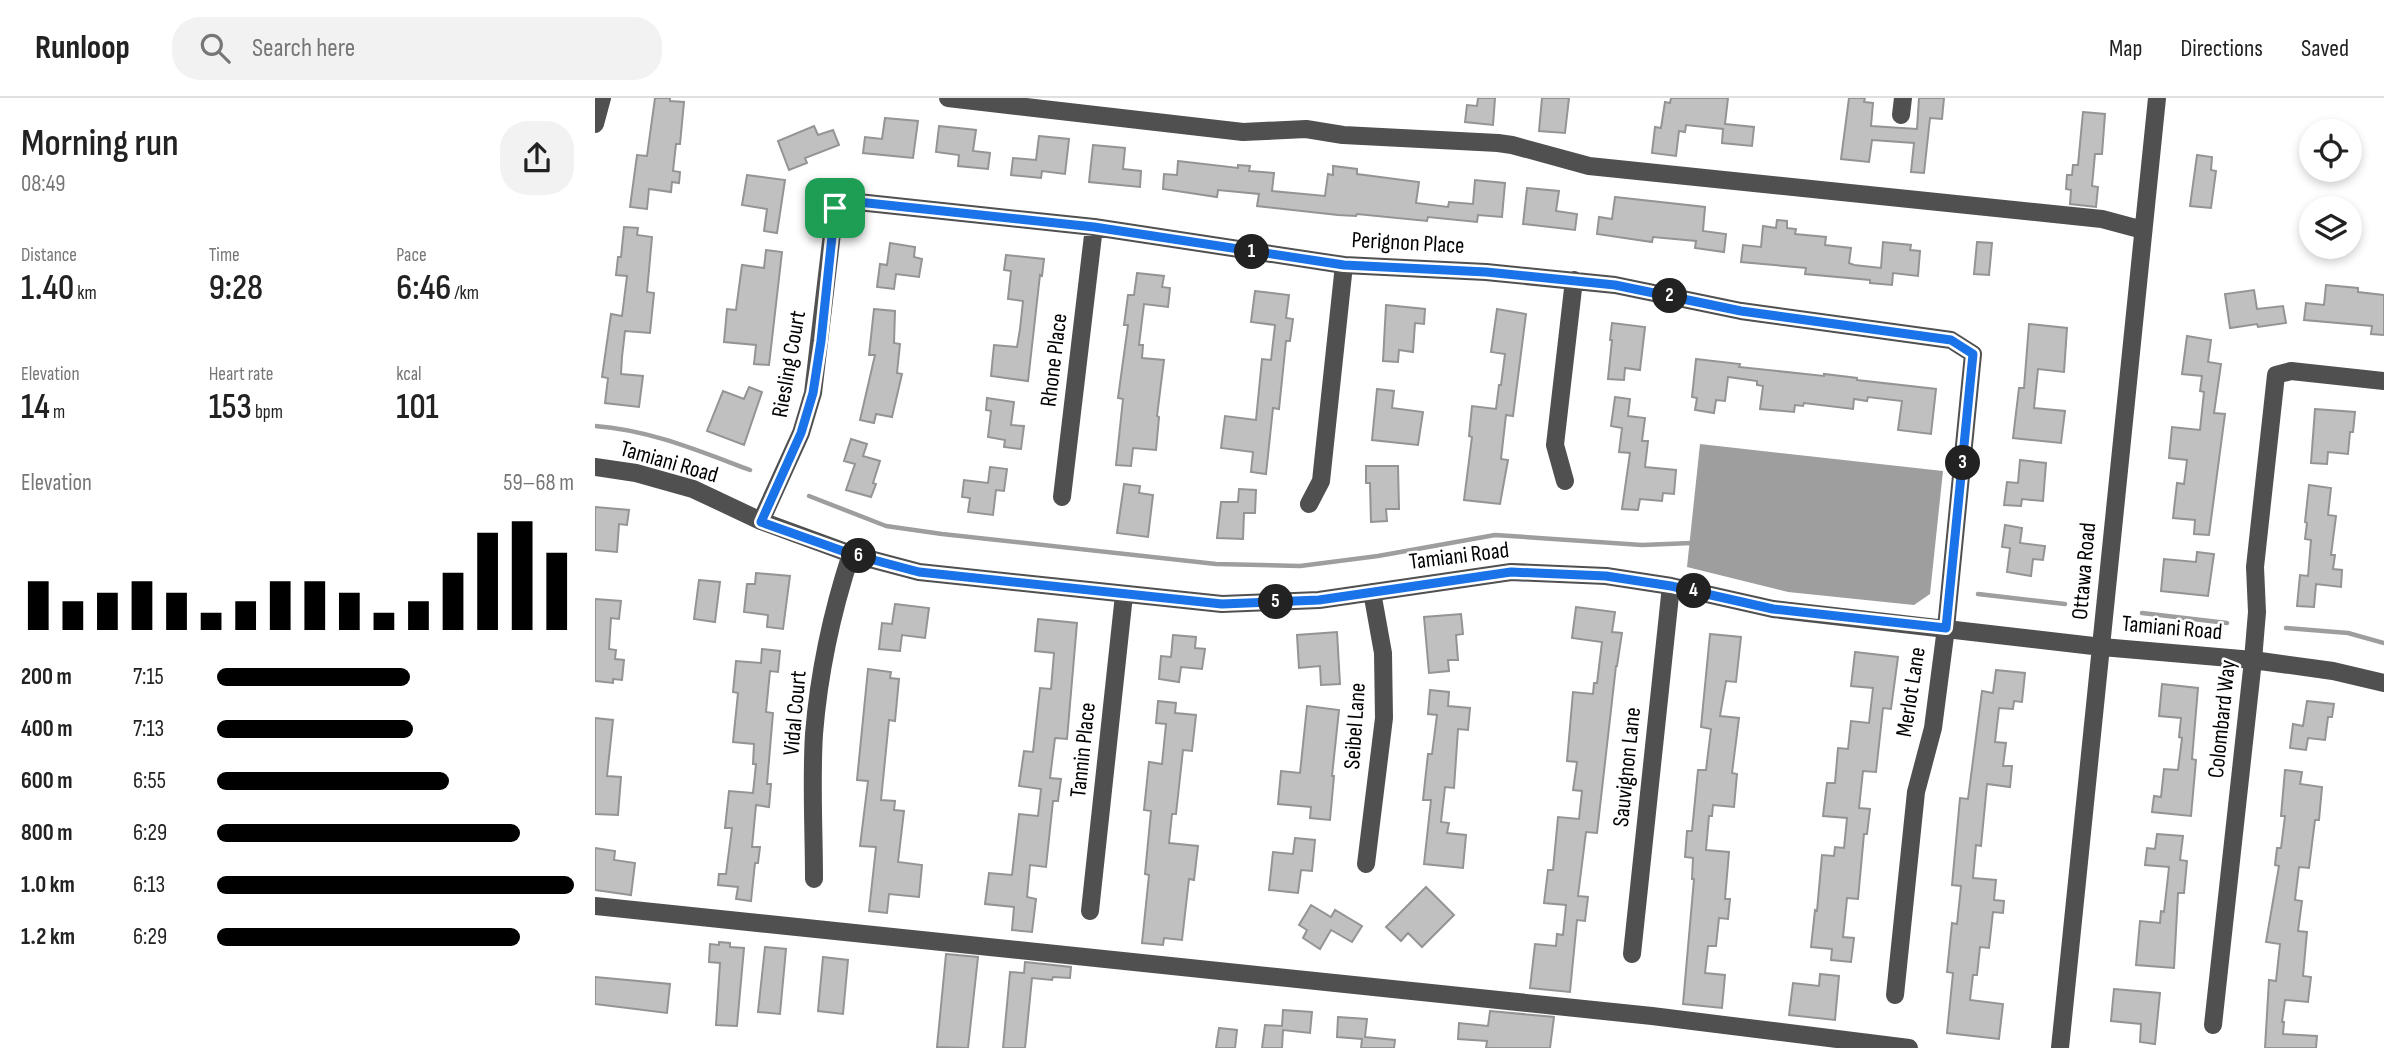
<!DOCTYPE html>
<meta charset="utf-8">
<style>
body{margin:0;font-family:"Sofia Sans Condensed",sans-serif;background:#f2f2f2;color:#222;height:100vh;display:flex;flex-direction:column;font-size:26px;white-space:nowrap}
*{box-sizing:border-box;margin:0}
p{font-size:23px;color:#767676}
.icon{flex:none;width:38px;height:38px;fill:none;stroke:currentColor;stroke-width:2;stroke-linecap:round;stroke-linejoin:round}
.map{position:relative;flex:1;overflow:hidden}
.side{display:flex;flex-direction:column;background:#fff;width:595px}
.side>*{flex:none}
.fabs{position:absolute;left:1704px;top:21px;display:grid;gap:14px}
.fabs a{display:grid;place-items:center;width:63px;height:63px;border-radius:50%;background:#fff;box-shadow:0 4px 10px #0003;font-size:35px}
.pin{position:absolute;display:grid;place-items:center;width:60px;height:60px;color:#fff;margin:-30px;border-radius:14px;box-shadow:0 4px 10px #0006}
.km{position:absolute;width:35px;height:35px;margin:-18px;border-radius:50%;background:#222;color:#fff;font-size:19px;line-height:35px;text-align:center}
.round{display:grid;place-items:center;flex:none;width:74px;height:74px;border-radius:28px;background:#f2f2f2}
.summary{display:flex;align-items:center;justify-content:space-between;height:119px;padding:0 21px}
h1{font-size:38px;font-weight:600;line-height:52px}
.metrics{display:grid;grid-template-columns:repeat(3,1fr);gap:10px;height:119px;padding:7px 21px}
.metrics div{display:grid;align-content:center}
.metrics b{font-size:35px;font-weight:600}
.metrics small{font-size:19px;font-weight:400}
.metrics p{font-size:19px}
.chart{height:196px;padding:14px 21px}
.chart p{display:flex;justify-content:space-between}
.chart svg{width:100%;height:126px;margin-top:7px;stroke:#000;stroke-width:6}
ul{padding:0 21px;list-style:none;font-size:23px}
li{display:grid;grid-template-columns:112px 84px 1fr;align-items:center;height:52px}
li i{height:18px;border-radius:9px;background:#000}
header{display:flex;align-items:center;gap:42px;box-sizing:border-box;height:98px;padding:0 35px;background:#fff;border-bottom:2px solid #e0e0e0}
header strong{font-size:33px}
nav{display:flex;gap:38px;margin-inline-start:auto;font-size:24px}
.search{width:490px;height:63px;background:#f2f2f2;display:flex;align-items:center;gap:18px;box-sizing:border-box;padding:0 24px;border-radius:28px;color:#767676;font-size:26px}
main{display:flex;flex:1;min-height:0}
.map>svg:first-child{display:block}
.water{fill:#9e9e9e}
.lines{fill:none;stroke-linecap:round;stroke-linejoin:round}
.stream{stroke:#9e9e9e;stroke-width:4.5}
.building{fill:#c0c0c0;stroke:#949494;stroke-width:2}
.minor{stroke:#505050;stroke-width:18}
.route-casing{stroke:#fff;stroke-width:14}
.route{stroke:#1a73e8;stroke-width:9}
.labels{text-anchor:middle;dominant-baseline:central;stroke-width:5;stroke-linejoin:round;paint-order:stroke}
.street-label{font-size:23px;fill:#000;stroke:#fff}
</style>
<header>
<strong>Runloop</strong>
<div class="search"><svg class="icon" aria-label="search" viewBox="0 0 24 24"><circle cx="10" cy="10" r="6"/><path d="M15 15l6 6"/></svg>Search here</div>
<nav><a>Map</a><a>Directions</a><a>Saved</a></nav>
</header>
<main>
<section class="side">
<div class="summary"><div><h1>Morning run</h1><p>08:49</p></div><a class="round"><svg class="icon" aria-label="share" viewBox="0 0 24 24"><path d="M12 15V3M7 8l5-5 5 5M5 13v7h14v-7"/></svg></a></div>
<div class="metrics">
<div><p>Distance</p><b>1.40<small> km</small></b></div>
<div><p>Time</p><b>9:28</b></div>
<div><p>Pace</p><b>6:46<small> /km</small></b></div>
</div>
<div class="metrics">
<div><p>Elevation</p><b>14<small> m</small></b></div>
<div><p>Heart rate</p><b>153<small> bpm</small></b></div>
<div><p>kcal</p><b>101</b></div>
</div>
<div class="chart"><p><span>Elevation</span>59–68 m</p>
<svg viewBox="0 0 160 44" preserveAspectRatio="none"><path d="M5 44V27M15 44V34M25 44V31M35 44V27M45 44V31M55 44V38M65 44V34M75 44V27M85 44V27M95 44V31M105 44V38M115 44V34M125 44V24M135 44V10M145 44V6M155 44V17"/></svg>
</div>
<ul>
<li><b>200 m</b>7:15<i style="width:54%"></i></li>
<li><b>400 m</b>7:13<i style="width:55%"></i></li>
<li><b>600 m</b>6:55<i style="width:65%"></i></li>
<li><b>800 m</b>6:29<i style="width:85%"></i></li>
<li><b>1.0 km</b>6:13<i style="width:100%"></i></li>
<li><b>1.2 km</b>6:29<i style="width:85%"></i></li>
</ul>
</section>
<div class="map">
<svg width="1789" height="950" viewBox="0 0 1789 950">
<rect width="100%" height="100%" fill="#fff"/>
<path class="water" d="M1105,346L1348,373L1335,496L1319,507L1193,494L1092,469Z"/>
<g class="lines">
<path class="stream" d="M0,328C55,332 104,353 155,372
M214,398L291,428L347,436L621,466L705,468L783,458L900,437L1047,447L1097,445
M1383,496L1470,506
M1547,515L1632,525
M1691,530L1753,535L1789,545"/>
</g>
<path class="building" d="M60,0H75V3L89,4L85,46H81L78,73L85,74L84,85L77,84L76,94L54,91L52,111L35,109L42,57L52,58Z
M883,0H900L898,27L870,24L872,7L882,8Z
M947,0H974L970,35L944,33Z
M1076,0H1133L1130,26L1159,29L1157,48L1127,45L1128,31L1091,27L1090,34L1084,33L1081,58L1057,55L1060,29L1066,30L1070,4L1075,5Z
M1254,0H1270L1269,4L1278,5L1276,28L1322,31L1324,0H1349L1347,21L1335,20L1329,75L1316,74L1319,45L1277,42L1274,64L1246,61Z
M1488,14L1510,16L1507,56H1500L1497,88L1503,89L1501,109L1475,106L1476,92L1471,91L1472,77H1477L1478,67H1483Z
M290,20L323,23L318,60L268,55L270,39L287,41Z
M219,28L223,37L238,32L244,47L210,60L212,65L194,72L183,43Z
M344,28L381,32L378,53L395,55L393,71L363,68L364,57L341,54Z
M444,38L474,41L470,76L447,73L446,80L416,77L418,60L441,62Z
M498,47L530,50L528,71L546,73L545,89L494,84Z
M1602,57L1617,59L1616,72L1621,73L1616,110L1595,108Z
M583,63L643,70V67L655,68L654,73L679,75L677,93L730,98L733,76L738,77V68L762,71V76L824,84L821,105L853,109L854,104L878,106L880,82L910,85L907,119L883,117L882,124L833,119L832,123L762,116L761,118L743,117L662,108L664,96L623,92L622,99L568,91L569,76L582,77Z
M152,77L190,82L182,135L169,133L172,111L147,107Z
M932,90L964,93L961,113L982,116L980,132L928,126Z
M1020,99L1110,109L1108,133L1131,136L1129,154L1100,150L1101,143L1058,139L1057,144L1002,136L1004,119L1017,121Z
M1182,122L1192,123V130L1201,131L1200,136L1231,139L1230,147L1256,150L1254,165L1259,167L1286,170L1288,144L1316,147L1315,152L1325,153L1323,178L1298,175L1297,187L1275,185V182L1210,176L1211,170L1146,164L1148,147L1166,149L1168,128L1181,130Z
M29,129L43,130L42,137L57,139L52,194L59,195L55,235L30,233L27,259L26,276L48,278L44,309L10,305L13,280L7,279L16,216L27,218L32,178L21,177L23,159H26Z
M1382,144L1397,145L1394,177L1379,176Z
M295,145L320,149L319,159L327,161L324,179L301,176L299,191L282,189L285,166L292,167Z
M171,152L187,154L174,267L159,266L161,247L129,244L132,211L141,212L147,167L169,170Z
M411,157L449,161L447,178L445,177L433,283L396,278L399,247L422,249L425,231L428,203L413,201L416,173L409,172Z
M542,175L569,178L567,189L575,190L573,209L549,206L544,247H548L547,260L569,262L562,318L564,319L561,352L538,350L536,368L521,367L528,301L523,300L533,227H529L533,197H539Z
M1731,187L1763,190V194L1789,197V237L1776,236L1777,228L1709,222L1711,205L1729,207Z
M1659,192L1662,211L1688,208L1691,225L1663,229L1662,226L1635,230L1630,196Z
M660,193L694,197L691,220L698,221L695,243H691L684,311L678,310L671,376L656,374L658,354L626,350L630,318L661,322L667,261L676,262L680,227L656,224Z
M791,207L830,211L829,226L820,225L818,254L804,252L803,264L788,263Z
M279,211L300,213L299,245L305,246L302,275L307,276L297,319L281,316L279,325L265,322L280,257H274Z
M902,211L931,216L918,318L911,317L906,361L913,362L905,406L869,402L877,339L874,338L877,308L901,311L904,287H906L910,256L896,254Z
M1017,225L1050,229L1045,272L1030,270L1029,282L1013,281L1017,242H1015Z
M1434,226L1472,230L1469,274L1443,271L1439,310L1470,313L1466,345L1418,340L1424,290H1429Z
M1592,238L1616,242L1613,264L1626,266L1619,315L1630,316L1614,437L1599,436L1600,422L1578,420L1582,385L1589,386L1592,362L1574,360L1577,329L1605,332L1609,294L1605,293L1607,278L1587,276Z
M1101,261L1145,266L1144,269L1229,278V276L1262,280V282L1341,291L1336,336L1303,332L1307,303L1273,299L1272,303L1259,301L1258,311L1209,305L1208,308L1200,307L1199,314L1165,311L1168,288L1162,287V283L1133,279L1130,303L1121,302L1119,315L1100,312L1102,300L1097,299Z
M154,289L167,294L149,347L112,333L128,293L149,301Z
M782,291L799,293L797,310L828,314L823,347L777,342Z
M1020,299L1035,301L1033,318L1050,320L1047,343H1053L1050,369L1081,372L1079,396L1068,395L1067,403L1045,401L1043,412L1027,411L1035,355L1024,354L1027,330L1016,328Z
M392,300L419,304L416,327L429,328L426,351L409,349L410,342L393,339L396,313L391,312Z
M1720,311L1760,314L1758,334H1755L1753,356L1733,354L1732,366L1716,365Z
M256,341L272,346L268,358L285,363L278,385L281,386L276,399L251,392L260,366L249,363Z
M1425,362L1451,365L1448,403L1427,401L1426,408L1409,407L1412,384L1423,385Z
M771,368H803L804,411H791L792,423L776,424L775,385H771Z
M395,369L412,371L409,393L401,392L398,417L373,414L375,400L367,399L369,382L393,385Z
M529,386L545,388L544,395L558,397L553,439L522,435Z
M1714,387L1736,390L1733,417L1741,418L1736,457H1740L1738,471L1747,472L1746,489L1721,486L1719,509L1702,508L1705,477L1713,478L1716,442L1710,441L1712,425L1710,424Z
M644,391L661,392L660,415H649L648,441L622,440L626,404H643Z
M0,409L34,412L32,427L24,426L22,454L0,452Z
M1410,427L1427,430L1425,445L1450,448L1448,462L1438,461L1436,478L1412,474L1415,450L1407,449Z
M1602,454L1619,456L1613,498L1566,493L1569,461L1601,464Z
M161,475L195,478L188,531L172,529L173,517L149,514L152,486H160Z
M104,482L125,484L120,524L99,521Z
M0,501L26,503L24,521L16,520L14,551L21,552L20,561L29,562L27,582L18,581V585L0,583Z
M300,506L334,510L330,540L307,537L305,553L284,551L287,525L297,526Z
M981,509L1020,514L1017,534L1027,535L1022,568H1021L1002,735L991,734L983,798L993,799L990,823L982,822L975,894L935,890L940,846L961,848L962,836L968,837L971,807L949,805L953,772H958L963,719L984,721L987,693L978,692L982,664L972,663L978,594L998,596L999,585H1002L1007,544L977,540Z
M866,516L868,536L861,537L863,562H853L854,573L834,575L829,519Z
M443,521L482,525L472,641L460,640L455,680L466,681L463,703H458L451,769L435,767L432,799L441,801L437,834L417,832L419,809L390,806L394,775L417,777L424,716L443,718L446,691L424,688L429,653L438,654L445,590L456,591L459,555L440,553Z
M742,534L745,586L726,587L725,568L704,570L702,537Z
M1115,536L1146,539L1141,584L1131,583L1125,618L1144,620L1137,675L1142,676L1139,709L1118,707L1117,718H1114L1111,752L1134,754L1130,801H1135L1133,821L1124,820L1121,848H1113L1110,875L1130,877L1127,910L1088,906L1099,781H1097L1098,760L1090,759L1092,733H1097L1103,672H1111L1116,631L1106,629Z
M578,537L601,539L600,550L610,551L607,571L586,569L584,584L564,581L566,558L576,559Z
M167,551L185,553L183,574L175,573L171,614L178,615L172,686H176L174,709L161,707L157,749H165L163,765H160L156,803L141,801L143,789L123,787L124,776H131L137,730H130L134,693L158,695L161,666H158L159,646L138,644L143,595L138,594L141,563L166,565Z
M1260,554L1303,559L1296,611L1288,610L1281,674L1268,673L1264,710L1275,711L1272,736H1269L1263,801L1252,800L1248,839L1259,840L1256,864L1236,862L1237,851L1216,849L1220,812L1222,813L1227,757L1239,758L1240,749L1249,750L1252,720L1228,718L1232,685H1240L1243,650L1253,651L1256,623L1274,625L1278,590L1256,588Z
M273,571L296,574L295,580L304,581L300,623L294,622L286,702L300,703L299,712L309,713L303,764L327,767L324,799L294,796L292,815L274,813L281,749L265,748L273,683L262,682Z
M1401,572L1430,575L1427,604L1419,603L1418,611L1404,610L1400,644L1411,645L1408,668H1417L1415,689L1392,686L1386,748L1381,747L1378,780L1401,782L1399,802L1409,803L1408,815L1398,814L1394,850L1385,849L1382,877H1378L1375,902L1408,906L1404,941L1352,935L1358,875L1352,874L1357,825L1362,826L1366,788L1357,787L1365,700L1373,701L1387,593L1398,595Z
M1567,586L1603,590L1597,661L1601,662L1596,718L1557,714L1559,698L1566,699L1569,671L1583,672L1587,640L1584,639L1586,620L1564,618Z
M835,592L854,594L853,608L875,610L873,632L863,631L859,690L850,689L846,724L854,725L852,735L871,737L868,770L829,766L836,702H828L833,656H837L842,617L833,616Z
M563,603L581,605L580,615L601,617L597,653L588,652L581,716H577L574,745L603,748L599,782L594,781L587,842L569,840L568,847L547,845L554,777L550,776L556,713L549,712L554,664L567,666L571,626L561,625Z
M1712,603L1739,606L1737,619H1733L1730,642L1713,640L1711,652L1695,650L1698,626L1708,628Z
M712,608L744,612L737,678H739L735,722L715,720L716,709L683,706L686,673L705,675Z
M0,620L18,622L12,678L26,679L23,717L0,716Z
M1690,672L1707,674L1705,686L1727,689L1724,722H1720L1714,770L1704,769L1700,802L1707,803L1703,833L1712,834L1708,878L1716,879L1713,904L1690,902L1687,924H1689L1688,936L1722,938L1721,950H1670L1674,882L1681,883L1685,846L1671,844L1684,768L1680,767L1682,750H1686L1690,718H1686Z
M1562,736L1588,738L1585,762L1592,763L1589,795H1583L1579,870L1541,867L1545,823L1565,825L1566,813L1569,814L1574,769L1550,767L1552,750L1560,751Z
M700,740L720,742L717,773L706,772L703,795L674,792L678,754L698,756Z
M0,750L20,753L19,762L40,765L36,797L0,792Z
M831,789L859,817L827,849L813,835L806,843L791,829Z
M716,807L736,819L740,812L767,828L757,844L736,832L725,851L708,840L712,832L704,827Z
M124,844L135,845V849L149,850L142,928L121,927L125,865L114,864L115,846L124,847Z
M170,849L191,851L185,916L163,914Z
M351,856L383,859L373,950L342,949Z
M228,859L253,862L248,916L223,913Z
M430,864L476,869L475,880L458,879L457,882L437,880L430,950H408L415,874L429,875Z
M1225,876L1244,878L1240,922L1194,917L1198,885L1224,888Z
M0,879L75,886L72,915L0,906Z
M1519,891L1565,895L1560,946L1545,944L1546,926L1516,923Z
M688,912L717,914L715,935L688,932L687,950H667L670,927L687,928Z
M895,913L959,919L955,950H891L892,943L863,941L864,925L893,928Z
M743,919L772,921L770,939L800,942L799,950H766L767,941L742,939Z
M624,930L642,932L640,950H621Z"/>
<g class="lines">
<path class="minor" d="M353,0L648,34L711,31L748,37L903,45L917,47L994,68L1507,121L1548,132
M1306,17L1308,0
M0,26L7,0
M0,369L41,375L98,391L166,423L256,456L324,474L627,506L724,502L916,474L1011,478L1076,488L1178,511L1507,549L1658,562L1738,573L1789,585
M970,383L960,347L979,182
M467,399L499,129
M714,406L726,383L749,167
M166,423L206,335L218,295L240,110L263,104L499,129L749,167L891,174L1020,187L1146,213L1356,242L1378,256L1351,530L1338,630L1321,694L1300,897
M771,766L789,620L788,555L777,494
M219,781C219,733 216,684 219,636C224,574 237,514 256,456
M0,808L1057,918L1314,950
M495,813L529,497
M1037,856L1076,488
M1618,927L1658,562L1662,514L1660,469L1681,277L1696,273L1789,283
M1465,950L1562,0"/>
</g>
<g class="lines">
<g class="route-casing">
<path id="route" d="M263,104L499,129L749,167L891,174L1020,187L1146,213L1356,242L1378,256L1351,530L1178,511L1076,488L1011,478L916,474L724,502L627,506L324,474L256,456L166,424L206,335L218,295L226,243L240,110Z"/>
</g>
<use href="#route" class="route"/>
</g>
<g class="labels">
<g class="street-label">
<text transform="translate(813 145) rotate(3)">Perignon Place</text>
<text transform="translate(459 262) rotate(-83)">Rhone Place</text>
<text transform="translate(194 266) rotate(-80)">Riesling Court</text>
<text transform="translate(74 364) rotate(16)">Tamiani Road</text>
<text transform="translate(864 458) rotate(-7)">Tamiani Road</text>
<text transform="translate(1489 473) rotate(-85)">Ottawa Road</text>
<text transform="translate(1577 530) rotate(5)">Tamiani Road</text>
<text transform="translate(1316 594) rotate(-81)">Merlot Lane</text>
<text transform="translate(200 615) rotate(-85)">Vidal Court</text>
<text transform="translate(1627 621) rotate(-84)">Colombard Way</text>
<text transform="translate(760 628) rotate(-86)">Seibel Lane</text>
<text transform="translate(488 652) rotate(-84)">Tannin Place</text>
<text transform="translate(1032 669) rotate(-84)">Sauvignon Lane</text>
</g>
</g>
</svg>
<div class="fabs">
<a><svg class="icon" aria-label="locate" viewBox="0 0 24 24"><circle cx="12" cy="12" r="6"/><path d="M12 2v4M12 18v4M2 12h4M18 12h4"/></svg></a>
<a><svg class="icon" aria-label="layers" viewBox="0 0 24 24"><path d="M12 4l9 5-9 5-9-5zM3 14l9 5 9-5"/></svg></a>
</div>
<div class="pin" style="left:240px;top:110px;background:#1e9e55"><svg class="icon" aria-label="arrive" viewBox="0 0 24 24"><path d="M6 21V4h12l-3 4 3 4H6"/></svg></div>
<b class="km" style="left:657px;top:154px">1</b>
<b class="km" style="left:1075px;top:198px">2</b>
<b class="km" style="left:1368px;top:365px">3</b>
<b class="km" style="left:1099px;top:493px">4</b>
<b class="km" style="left:681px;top:504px">5</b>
<b class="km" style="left:264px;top:458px">6</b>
</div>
</main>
